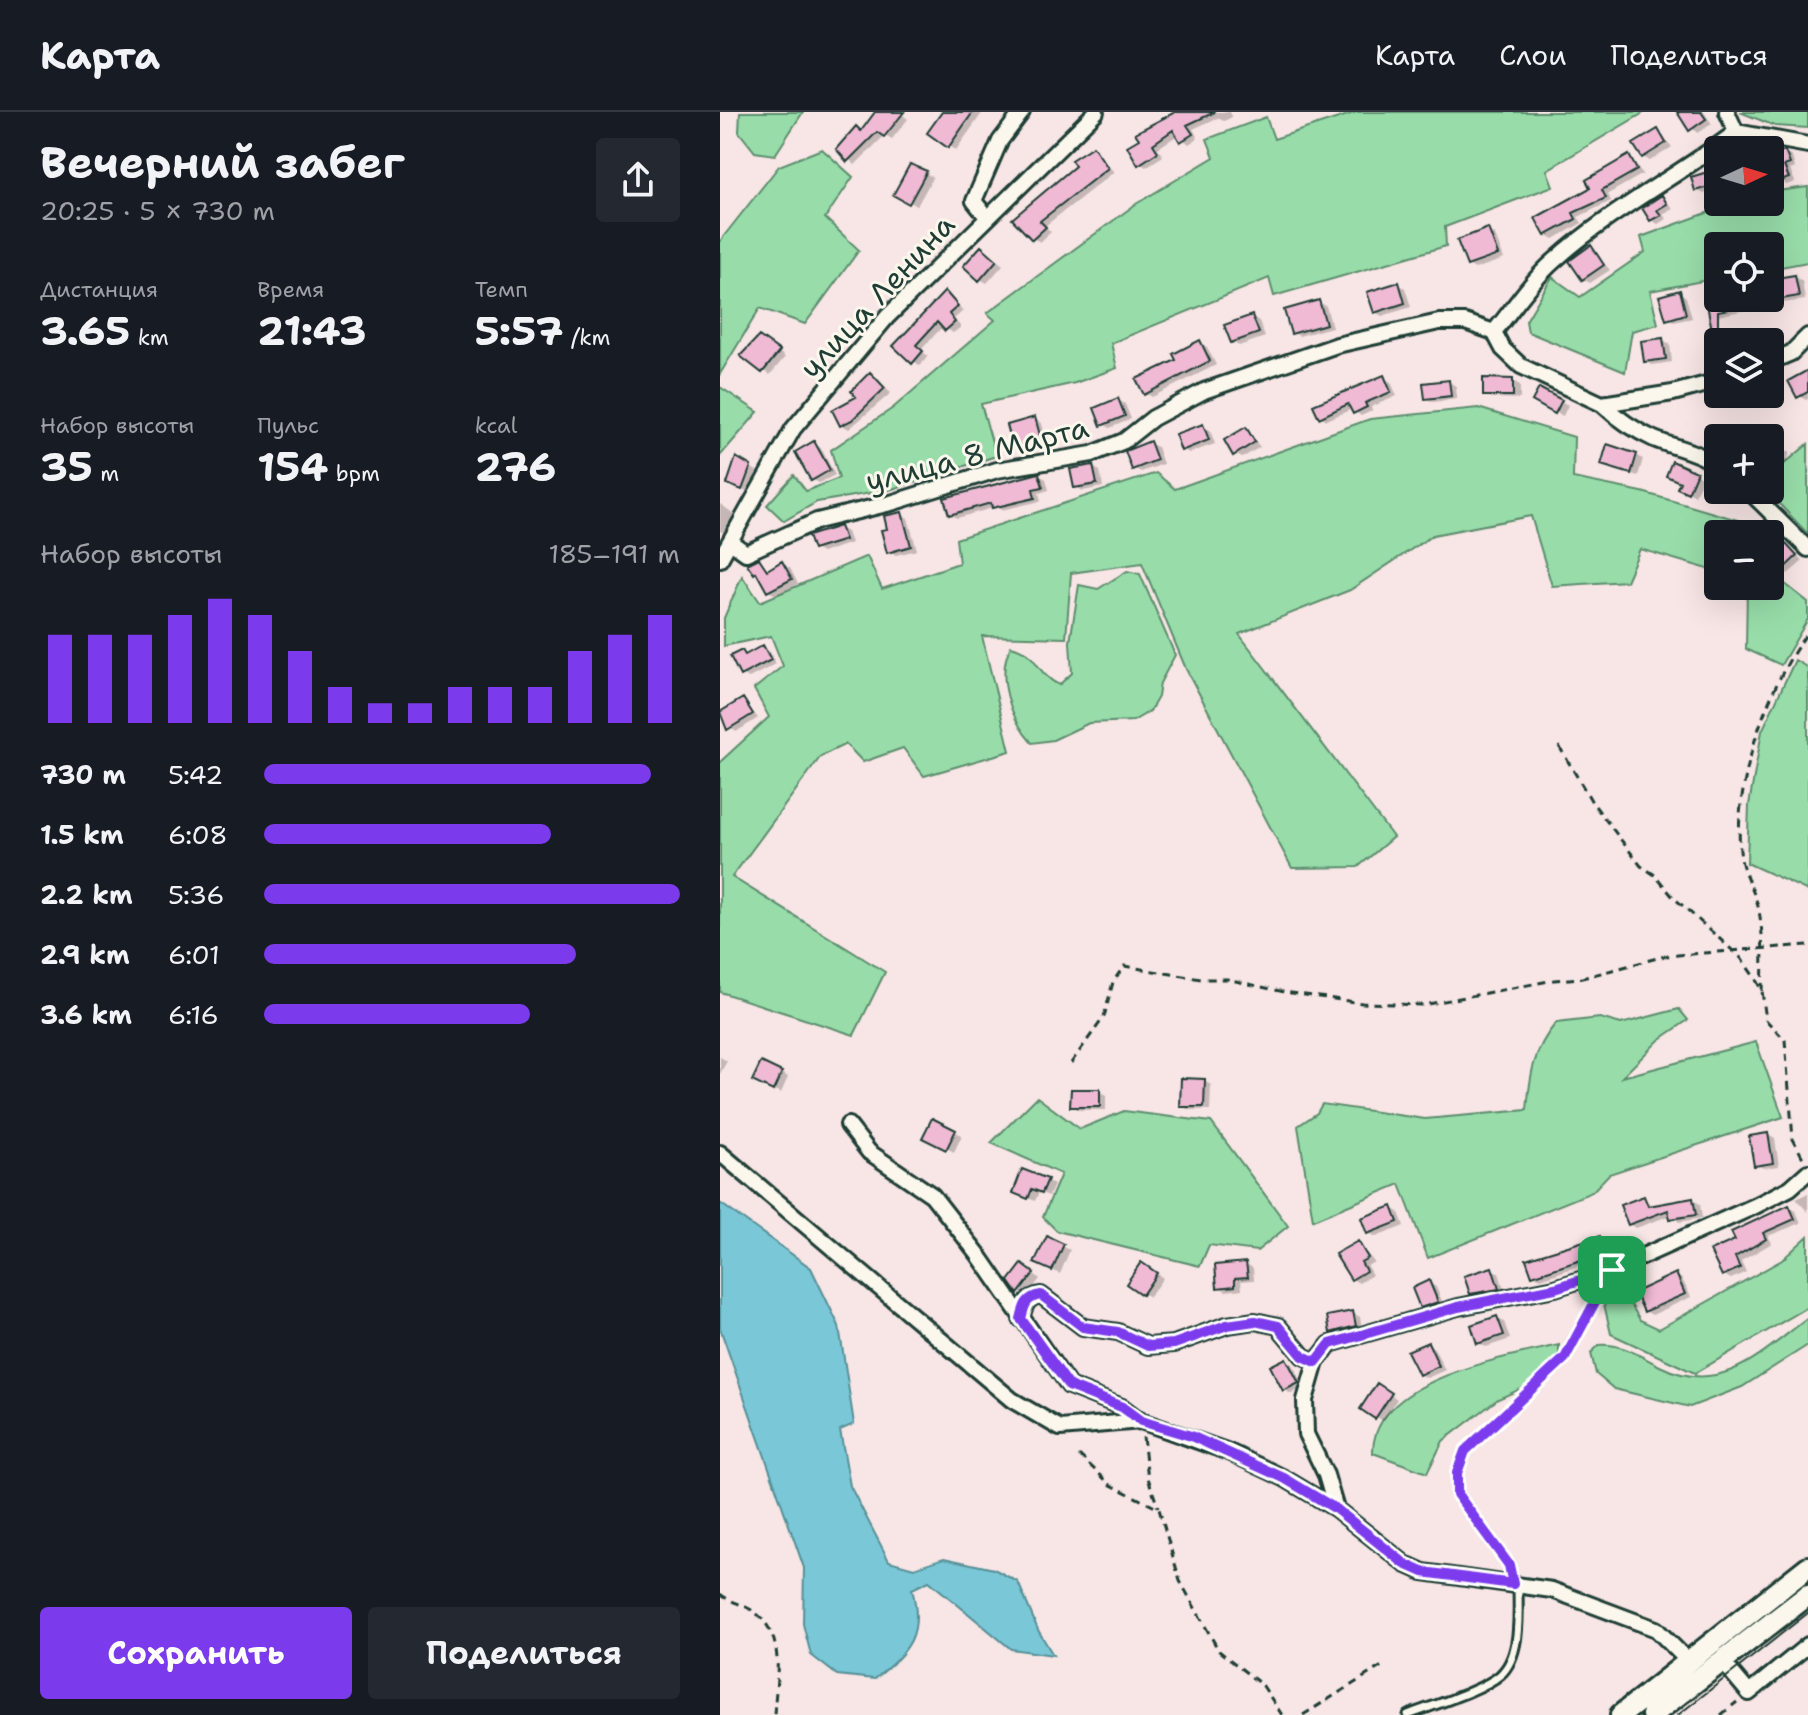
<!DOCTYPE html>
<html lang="ru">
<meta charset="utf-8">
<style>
body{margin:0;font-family:"Shantell Sans",sans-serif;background:#242831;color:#f1f3f6;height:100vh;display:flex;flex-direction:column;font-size:30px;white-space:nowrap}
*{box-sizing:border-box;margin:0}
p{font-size:26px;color:#9ea1a6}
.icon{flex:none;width:44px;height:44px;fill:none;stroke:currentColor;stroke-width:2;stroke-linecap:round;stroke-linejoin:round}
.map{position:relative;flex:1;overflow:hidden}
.side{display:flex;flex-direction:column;background:#171b24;width:720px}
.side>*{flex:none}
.needle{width:52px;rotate:86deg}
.controls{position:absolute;left:984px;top:24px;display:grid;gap:16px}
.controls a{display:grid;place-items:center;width:80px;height:80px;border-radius:8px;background:#171b24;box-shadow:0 8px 32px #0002;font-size:40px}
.pin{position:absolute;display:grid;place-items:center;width:68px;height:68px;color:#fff;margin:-34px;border-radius:16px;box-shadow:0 4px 12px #0006}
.round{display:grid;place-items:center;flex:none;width:84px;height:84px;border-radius:8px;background:#242831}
.headline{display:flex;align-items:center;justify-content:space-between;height:136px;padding:0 40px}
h1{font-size:44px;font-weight:700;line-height:60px}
.stats{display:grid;grid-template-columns:repeat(3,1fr);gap:12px;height:136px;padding:8px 40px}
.stats div{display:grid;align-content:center}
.stats b{font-size:40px;font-weight:700}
.stats small{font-size:22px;font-weight:400}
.stats p{font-size:22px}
.chart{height:224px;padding:16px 40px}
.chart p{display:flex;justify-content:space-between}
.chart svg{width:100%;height:144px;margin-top:8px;stroke:#7c3aed;stroke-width:6}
.cta{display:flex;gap:16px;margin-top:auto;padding:16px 40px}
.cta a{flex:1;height:92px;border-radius:8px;background:#7c3aed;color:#fff;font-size:32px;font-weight:700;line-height:92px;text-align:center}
.cta a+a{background:#242831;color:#f1f3f6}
ul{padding:0 40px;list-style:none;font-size:26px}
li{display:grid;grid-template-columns:128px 96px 1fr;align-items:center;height:60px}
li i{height:20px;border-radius:10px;background:#7c3aed}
header{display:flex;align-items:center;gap:48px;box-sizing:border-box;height:112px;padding:0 40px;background:#171b24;border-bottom:2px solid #363941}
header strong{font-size:38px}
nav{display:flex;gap:44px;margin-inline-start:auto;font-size:28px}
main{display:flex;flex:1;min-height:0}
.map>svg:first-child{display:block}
.green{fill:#98dda9;stroke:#5c8d6e;stroke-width:2}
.water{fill:#7ac7d8;stroke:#569096;stroke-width:2}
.shadow{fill:#0003}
.building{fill:#f0bad4;stroke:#1f3d34;stroke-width:2}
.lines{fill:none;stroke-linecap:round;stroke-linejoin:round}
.lane-casing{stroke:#1f3d34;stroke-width:13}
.street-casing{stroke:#1f3d34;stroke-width:20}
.secondary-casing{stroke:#1f3d34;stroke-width:26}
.path{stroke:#1f3d34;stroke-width:3;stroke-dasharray:8 6;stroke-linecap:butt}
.lane{stroke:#fbf7ec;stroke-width:7}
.street{stroke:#fbf7ec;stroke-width:14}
.secondary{stroke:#fbf7ec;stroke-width:20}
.tram{stroke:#1f3d34;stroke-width:2}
.route-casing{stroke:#fff;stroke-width:16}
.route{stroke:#7c3aed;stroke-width:10}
.labels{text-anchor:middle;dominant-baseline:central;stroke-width:6;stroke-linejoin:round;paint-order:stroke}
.street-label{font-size:30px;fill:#1f3d34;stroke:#fbf7ec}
</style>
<header>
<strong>Карта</strong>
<nav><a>Карта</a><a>Слои</a><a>Поделиться</a></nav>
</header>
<main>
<section class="side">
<div class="headline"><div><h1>Вечерний забег</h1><p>20:25 · 5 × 730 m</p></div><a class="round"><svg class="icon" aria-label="share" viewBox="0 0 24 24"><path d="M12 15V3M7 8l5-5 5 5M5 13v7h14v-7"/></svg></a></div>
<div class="stats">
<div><p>Дистанция</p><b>3.65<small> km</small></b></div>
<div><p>Время</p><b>21:43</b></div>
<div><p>Темп</p><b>5:57<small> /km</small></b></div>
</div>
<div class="stats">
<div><p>Набор высоты</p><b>35<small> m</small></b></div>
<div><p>Пульс</p><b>154<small> bpm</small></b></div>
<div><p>kcal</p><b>276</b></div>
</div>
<div class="chart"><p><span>Набор высоты</span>185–191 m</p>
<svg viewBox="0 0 160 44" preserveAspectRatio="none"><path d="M5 44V17M15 44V17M25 44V17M35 44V11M45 44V6M55 44V11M65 44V22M75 44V33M85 44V38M95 44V38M105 44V33M115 44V33M125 44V33M135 44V22M145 44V17M155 44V11"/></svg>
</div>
<ul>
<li><b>730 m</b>5:42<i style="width:93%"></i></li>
<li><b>1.5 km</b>6:08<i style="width:69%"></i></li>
<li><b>2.2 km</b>5:36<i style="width:100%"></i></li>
<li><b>2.9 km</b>6:01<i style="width:75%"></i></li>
<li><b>3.6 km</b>6:16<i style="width:64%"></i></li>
</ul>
<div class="cta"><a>Сохранить</a><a>Поделиться</a></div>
</section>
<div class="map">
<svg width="1088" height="1603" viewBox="0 0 1088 1603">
<rect width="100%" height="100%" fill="#f8e5e5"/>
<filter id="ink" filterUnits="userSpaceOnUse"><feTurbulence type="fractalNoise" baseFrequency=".0125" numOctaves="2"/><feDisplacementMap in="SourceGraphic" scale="16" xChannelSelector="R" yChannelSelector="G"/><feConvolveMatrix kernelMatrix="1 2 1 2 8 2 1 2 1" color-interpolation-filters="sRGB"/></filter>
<g filter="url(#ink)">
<path class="green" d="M20,0H83L55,43L35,40L19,20Z
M637,0H925L827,58L833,74L725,115L726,134L554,184L549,166L391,231L397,256L355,271L261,292L276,344L169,378L97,390L64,409L47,393L74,363L86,379L119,366L111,338L173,296L275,208L267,201L416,92L494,45L487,27L546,5L554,27Z
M1020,0H1088V16L1055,14Z
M102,37L133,65L105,106L139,138L85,212L40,196L0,262V129L59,54Z
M1088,75V150L1050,157V134H998V166L930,179L938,212L912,219L905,260L808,220L806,209L832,165L860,185L925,140L921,125L1017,90H1050V80Z
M0,275L38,300L0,344Z
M758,296L854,325L853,366L922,380L1028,411L1029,422H998V460L920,437L906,469L832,474L811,404L713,423L630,478L519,522L673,725L638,755L572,756L466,557L422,451L351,461L346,526L262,524L290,639L204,664L183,636L143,650L126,632L101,644L12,765L165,860L134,923L0,880V650L49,605L34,577L63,554L51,524L4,534V506L22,464L40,490L147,444L162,477L239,451L236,427L436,361L455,377L650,307Z
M1088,332V422L1046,378H1050V364Z
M407,459L420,462L455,543L440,571L438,585L430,599L413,609L369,611L333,628L312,631C291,608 275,563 291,534C319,541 314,560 339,573L352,561L350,530L359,473L378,477Z
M1050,460L1088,490V507L1061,553L1026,537L1027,474H1050Z
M1075,548L1088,556V779L1027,751L1029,693L1042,619Z
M959,897L968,908L939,928L902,965L1036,930L1063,1005L889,1062L872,1080L708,1146L680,1072L593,1108L578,1014L597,1001L602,992L705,1007L807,998C810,964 813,938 836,911L880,906L901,912Z
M317,985L360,1017L404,999L491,1010L568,1114L537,1139L489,1133L480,1154L337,1119L323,1105L341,1062L271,1031Z
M1088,1124V1195L975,1261L891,1222L884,1192L904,1181L920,1208L939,1217L1062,1148Z
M1088,1206V1233L1022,1275L970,1295L894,1277L876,1262L871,1241L879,1233C903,1231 921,1245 942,1255C1002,1284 1041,1241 1088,1206Z
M839,1233V1260L778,1287L723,1329L707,1361L653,1341C652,1267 783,1246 839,1233Z"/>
<path class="water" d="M0,1091L91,1156L119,1214L134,1312L120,1318L130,1374L169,1449L194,1456L224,1446L274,1457L298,1470L318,1518L333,1543L291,1537L209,1469L192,1477C204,1522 190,1538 155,1567L117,1563L91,1543L83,1512L84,1456L0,1216Z"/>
<path class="shadow" d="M157,0H179L188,7L172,27L165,23L135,53L119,37L143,21Z
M226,0H263L236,38L229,34Z
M462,0H510L512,5L504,9L497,6L473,17L478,26L469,32L458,23L438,36L443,44L426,55L420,51L434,16Z
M959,0H984L992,12L977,21Z
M938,19L952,35L930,49L923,45Z
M373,36L394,60L325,114L331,120L320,130L313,126L295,107L358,54Z
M1065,41L1072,45L1075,56L1070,58L1075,70L1066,73L1057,63L1050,66V47Z
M909,45L923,62L888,82L891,89L858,105L862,111L834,127L827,123Z
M190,54L213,65L197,94L176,82Z
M994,60L998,62V77L984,82L977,78Z
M942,85L953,96L943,102L946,107L938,112L931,108Z
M768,119L775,123L784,147L755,157L748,153Z
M262,136L283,153L267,171L260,167Z
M871,136L890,158L870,171L863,167Z
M1075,165L1082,169L1085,188L1063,191L1050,184V169Z
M678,172L685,176L691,195L662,204L655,200Z
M959,180L966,185L972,206L954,210L948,206Z
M225,182L243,199L234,207L241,215L233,221L223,214L201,238L208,244L200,254L176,234Z
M998,182V186H1024L1026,198L998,204Z
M599,190L606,194L612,215L579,224L572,220Z
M532,205L539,209L545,225L519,234L512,230Z
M943,228L950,232L952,250L932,253L925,249Z
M46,230L65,245L50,263L23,244Z
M480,231L487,235L496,253L432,285L426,281Z
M1088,261V287L1086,288L1079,284Z
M150,263L171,281L129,317L122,313Z
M664,266L671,270L677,284L651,295L652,299L641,304L632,297L607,308L600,304Z
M793,269L800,273V287L772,286L765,282Z
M729,270L736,274L737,287L713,290L706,286Z
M820,278L848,293L843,304L815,289Z
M398,288L405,292L411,307L390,316L383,312Z
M315,307L322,312L327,331L301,338L294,334Z
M483,314L490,318L495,332L469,341L462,337Z
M526,318L540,335L522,346L515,342Z
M430,331L437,335L443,352L421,360L414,356Z
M1050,331L1070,340L1066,352L1050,347Z
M94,332L101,336L115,363L99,371L92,367Z
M916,344L923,347L918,364L883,352Z
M17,348L37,359L29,380L17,375Z
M373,355L380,359L383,375L363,379L356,375Z
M976,362L983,366L975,383L960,375Z
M319,363L326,367L329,378L319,381L321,389L281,398L276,395L237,406L230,402Z
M0,392L17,404L4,421L0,419Z
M181,402L188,406L197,438L176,443L169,439Z
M120,416L127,420L131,431L102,441L95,437Z
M1050,431L1061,440L1067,435L1083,449L1068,462L1050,446Z
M38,449L50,458L62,452L70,456L78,472L56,483L48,479L35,460Z
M43,536L50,540L56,552L29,566L22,562V540L28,544Z
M23,588L38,606L16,620L0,603Z
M0,945L7,949L0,962Z
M61,961L68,965L61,981L41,972Z
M484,969L491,973L490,998H469L462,994Z
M379,979L386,983V998H359L352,994Z
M213,1009L242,1023L234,1040L205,1025Z
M1048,1023L1055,1027L1059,1054L1043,1056L1036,1052Z
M327,1069L334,1073L329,1084L319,1080L315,1089L295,1080Z
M1088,1081V1100L1076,1087Z
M924,1086L933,1095L973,1088L980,1092L982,1106L959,1110L951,1103L916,1116L909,1112Z
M1069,1095L1076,1099L1081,1111L1048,1124L1052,1131L1021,1149L1026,1160L1011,1167L1004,1163L1018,1129Z
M672,1096L679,1100L684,1114L656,1125L649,1121Z
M880,1126L887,1130L893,1151L875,1157L867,1151L821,1167L814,1163Z
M328,1127L350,1138L340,1162L324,1154Z
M638,1131L654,1150L647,1154L652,1163L639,1171L632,1167Z
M526,1152L533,1156L534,1168L521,1169L522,1177L506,1179L499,1175Z
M429,1156L443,1166L429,1185L423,1181Z
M772,1157L779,1161L785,1180L759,1185L752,1181Z
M310,1158L320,1167L306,1184L299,1180Z
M955,1163L962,1167L971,1185L932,1203L925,1199Z
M709,1171L716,1175L724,1194L709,1198L702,1194Z
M633,1201L640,1205L642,1218L619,1224L612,1220Z
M777,1206L784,1210L790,1227L766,1235L759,1231Z
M708,1232L714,1236L725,1258L707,1266L700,1262Z
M566,1248L573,1252L584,1275L571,1282L565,1278Z
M658,1274L677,1287L663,1309L643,1296Z"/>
<path class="building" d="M155,0H184L164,25L157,20L127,50L116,37L136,14L141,19Z
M222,0H253L228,36L207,21Z
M455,0H495L467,13L473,22L460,30L453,18L433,32L438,40L418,53L407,34L419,27L415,21Z
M957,0H981L986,7L969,19Z
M938,17L946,31L922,46L913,32Z
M373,34L388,56L320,109L326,115L312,128L292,107L355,54L351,48Z
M1065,39L1070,52L1064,54L1069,66L1058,70L1053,58L1050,60V45Z
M909,43L917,58L882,78L886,86L853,101L856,107L825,124L815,106L870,76L866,68Z
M190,52L207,59L189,92L173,83Z
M994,58L998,72L975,79L971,65Z
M942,83L947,92L937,98L941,103L930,109L922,96Z
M768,116L778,143L747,154L737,128Z
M871,133L884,153L862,168L849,149Z
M261,134L277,148L259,169L243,154Z
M1075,163L1079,184L1055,188L1053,181L1050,182V167Z
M679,170L685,191L654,201L647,180Z
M960,178L966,202L946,208L939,184Z
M225,179L238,194L229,202L235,210L225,219L217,210L196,233L203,239L192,252L173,234Z
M998,180V186H1034L1035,192L998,199V217L992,218L985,182Z
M599,188L606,212L571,222L564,198Z
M532,203L539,221L511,231L504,213Z
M39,224L60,239L42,261L20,244Z
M943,226L946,247L924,250L921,229Z
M480,228L490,249L424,283L416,267L456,248L453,242Z
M1088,258V280L1077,286L1068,269Z
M150,260L165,276L132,308L120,314L112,298L136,285L131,279Z
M664,263L671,280L645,291L647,295L633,302L628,292L599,306L593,293Z
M763,266L793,267V284H763Z
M729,268L731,284L705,287L703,271Z
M819,276L842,288L835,302L812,289Z
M398,286L405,304L381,314L374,296Z
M315,305L321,327L293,335L287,313Z
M483,312L489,328L461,339L455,322Z
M526,315L535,330L513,344L504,328Z
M94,329L110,358L91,369L75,340Z
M430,329L437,348L412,358L405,339Z
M887,332L917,342L911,362L881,353Z
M16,345L31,354L22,378L7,372Z
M952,349L977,360L968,381L957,376L960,370L946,364Z
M373,353L377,372L354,376L350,357Z
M319,361L323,375L313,377L315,386L272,396L271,391L229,403L224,386Z
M182,400L191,434L167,441L161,418L167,417L164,404Z
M120,414L125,428L93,438L88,424Z
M1050,430L1059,440L1066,432L1077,444L1060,460L1050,449Z
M39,446L47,458L62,449L72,467L47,480L36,460L34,462L27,452Z
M43,533L51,548L20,564L10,544L22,538L25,543Z
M23,586L33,602L7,618L0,600Z
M41,950L62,960L53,979L32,969Z
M461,966L485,967L484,995H460Z
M351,977H380V995H350Z
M212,1006L236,1018L226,1038L202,1026Z
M1048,1021L1053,1051L1034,1054L1029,1024Z
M302,1057L328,1067L322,1081L312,1077L308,1087L293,1081Z
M924,1084L928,1094L973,1086L976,1103L950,1107L948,1098L908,1113L900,1093Z
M1069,1093L1075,1107L1043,1121L1046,1127L1015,1145L1020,1156L1002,1164L990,1139L1015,1128L1011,1120Z
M672,1094L678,1110L647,1122L641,1106Z
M327,1124L344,1132L332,1159L314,1151Z
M880,1124L887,1148L866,1154L864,1147L812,1164L806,1147Z
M638,1129L648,1146L641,1150L646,1159L631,1168L615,1142Z
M421,1150L437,1161L422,1183L406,1172Z
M526,1150L528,1165L515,1166V1174L497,1176L495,1153Z
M302,1152L314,1161L298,1182L289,1169Z
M772,1155L779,1177L750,1182L744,1164Z
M956,1161L965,1182L924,1200L915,1180Z
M709,1168L718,1190L700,1196L692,1176Z
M633,1199L636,1214L610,1221L607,1204Z
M777,1204L784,1223L757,1232L751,1213Z
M708,1230L719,1254L699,1263L687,1239Z
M566,1246L579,1271L563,1279L550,1254Z
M657,1271L672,1281L655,1307L640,1297Z"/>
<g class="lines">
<g class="lane-casing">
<path id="lane" d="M688,1603C711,1594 763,1578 780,1563C802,1544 798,1500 798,1474"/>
</g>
<g class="street-casing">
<path id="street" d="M1007,0L1016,20
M266,104L254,89L280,29L302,0
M774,220C793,197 811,169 834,149C889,99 957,65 1016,20L1088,33
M1050,250L1071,241L1088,224
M882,292C898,307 914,318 934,327C956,336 980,340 998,354
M1028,378L1088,437
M12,431L26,441L97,409L171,391L277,358L372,342L404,329L433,306L484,279L617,233L719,210H745L774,220L783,237L801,254L882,292L953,281L998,269
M0,447L73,317L167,205L376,0
M128,1013L149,1040L212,1083L258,1142L349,1274L402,1295L421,1309
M0,1041L292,1288L340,1316L421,1309L509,1340L564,1366L616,1397L685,1452L703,1460L832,1478L936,1517L970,1551
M301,1207C304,1194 307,1185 321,1183L363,1215L398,1220L428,1234L454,1232L507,1213L535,1209L558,1214L583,1244L596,1250
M616,1397L606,1363L586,1322L585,1288L596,1250L610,1232L738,1195L835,1176L892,1158L1035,1094L1070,1076L1088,1060
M1002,1549L1029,1581L1088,1533"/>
</g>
<g class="secondary-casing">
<path id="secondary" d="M901,1603L1088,1455
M932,1603L1088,1483"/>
</g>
<path class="path" d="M839,634L872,690L921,754L935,763L953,785L1021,846L1035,866L1042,879L1046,908L1065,928L1073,1027L1083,1046
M1042,879C1043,852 1044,826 1039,799C1036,781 1024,764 1021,747C1011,678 1046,575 1088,520
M351,951L384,905L393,870L404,854L481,867H507L564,880L642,891L703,893L834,868L862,866L945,844L1088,833
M423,1325L428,1366L438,1395
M359,1343L391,1373L439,1397L460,1469L499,1539L543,1574L562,1603
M789,1456L743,1394C713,1338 814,1285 844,1247C860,1226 869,1198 882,1175
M0,1482C10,1490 23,1492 33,1499C67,1523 56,1567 54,1603
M583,1603L665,1552
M1001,1603L1017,1590"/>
<use href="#lane" class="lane"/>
<use href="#street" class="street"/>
<use href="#secondary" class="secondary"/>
<path class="tram" d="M958,1603L1088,1501"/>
</g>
</g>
<g class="lines" filter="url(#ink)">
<g class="route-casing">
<path id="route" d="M892,1158L845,1246L745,1339L737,1361V1382L789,1453L793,1472L703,1460L685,1452L616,1397L564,1366L471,1324L421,1309L402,1295L349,1274L301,1207C304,1194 306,1185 321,1183L363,1215L398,1220L428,1234L454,1232L507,1213L535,1209L558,1214L583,1244L596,1250L610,1232L738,1195L835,1176Z"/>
</g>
<use href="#route" class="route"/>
</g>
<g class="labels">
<g class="street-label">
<text transform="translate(157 184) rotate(-47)">улица Ленина</text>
<text transform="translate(257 342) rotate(-14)">улица 8 Марта</text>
</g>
</g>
</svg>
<div class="controls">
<a><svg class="needle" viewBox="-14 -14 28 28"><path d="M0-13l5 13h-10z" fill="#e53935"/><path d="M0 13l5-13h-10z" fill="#9ea1a6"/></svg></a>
<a><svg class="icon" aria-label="locate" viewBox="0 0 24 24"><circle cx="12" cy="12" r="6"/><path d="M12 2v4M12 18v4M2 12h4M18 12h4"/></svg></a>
<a><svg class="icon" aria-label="layers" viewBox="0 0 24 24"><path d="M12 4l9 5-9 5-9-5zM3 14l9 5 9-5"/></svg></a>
<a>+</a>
<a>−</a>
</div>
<div class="pin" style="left:892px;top:1158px;background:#1e9e55"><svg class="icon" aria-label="arrive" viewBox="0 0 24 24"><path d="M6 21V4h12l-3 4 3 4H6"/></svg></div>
</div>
</main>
